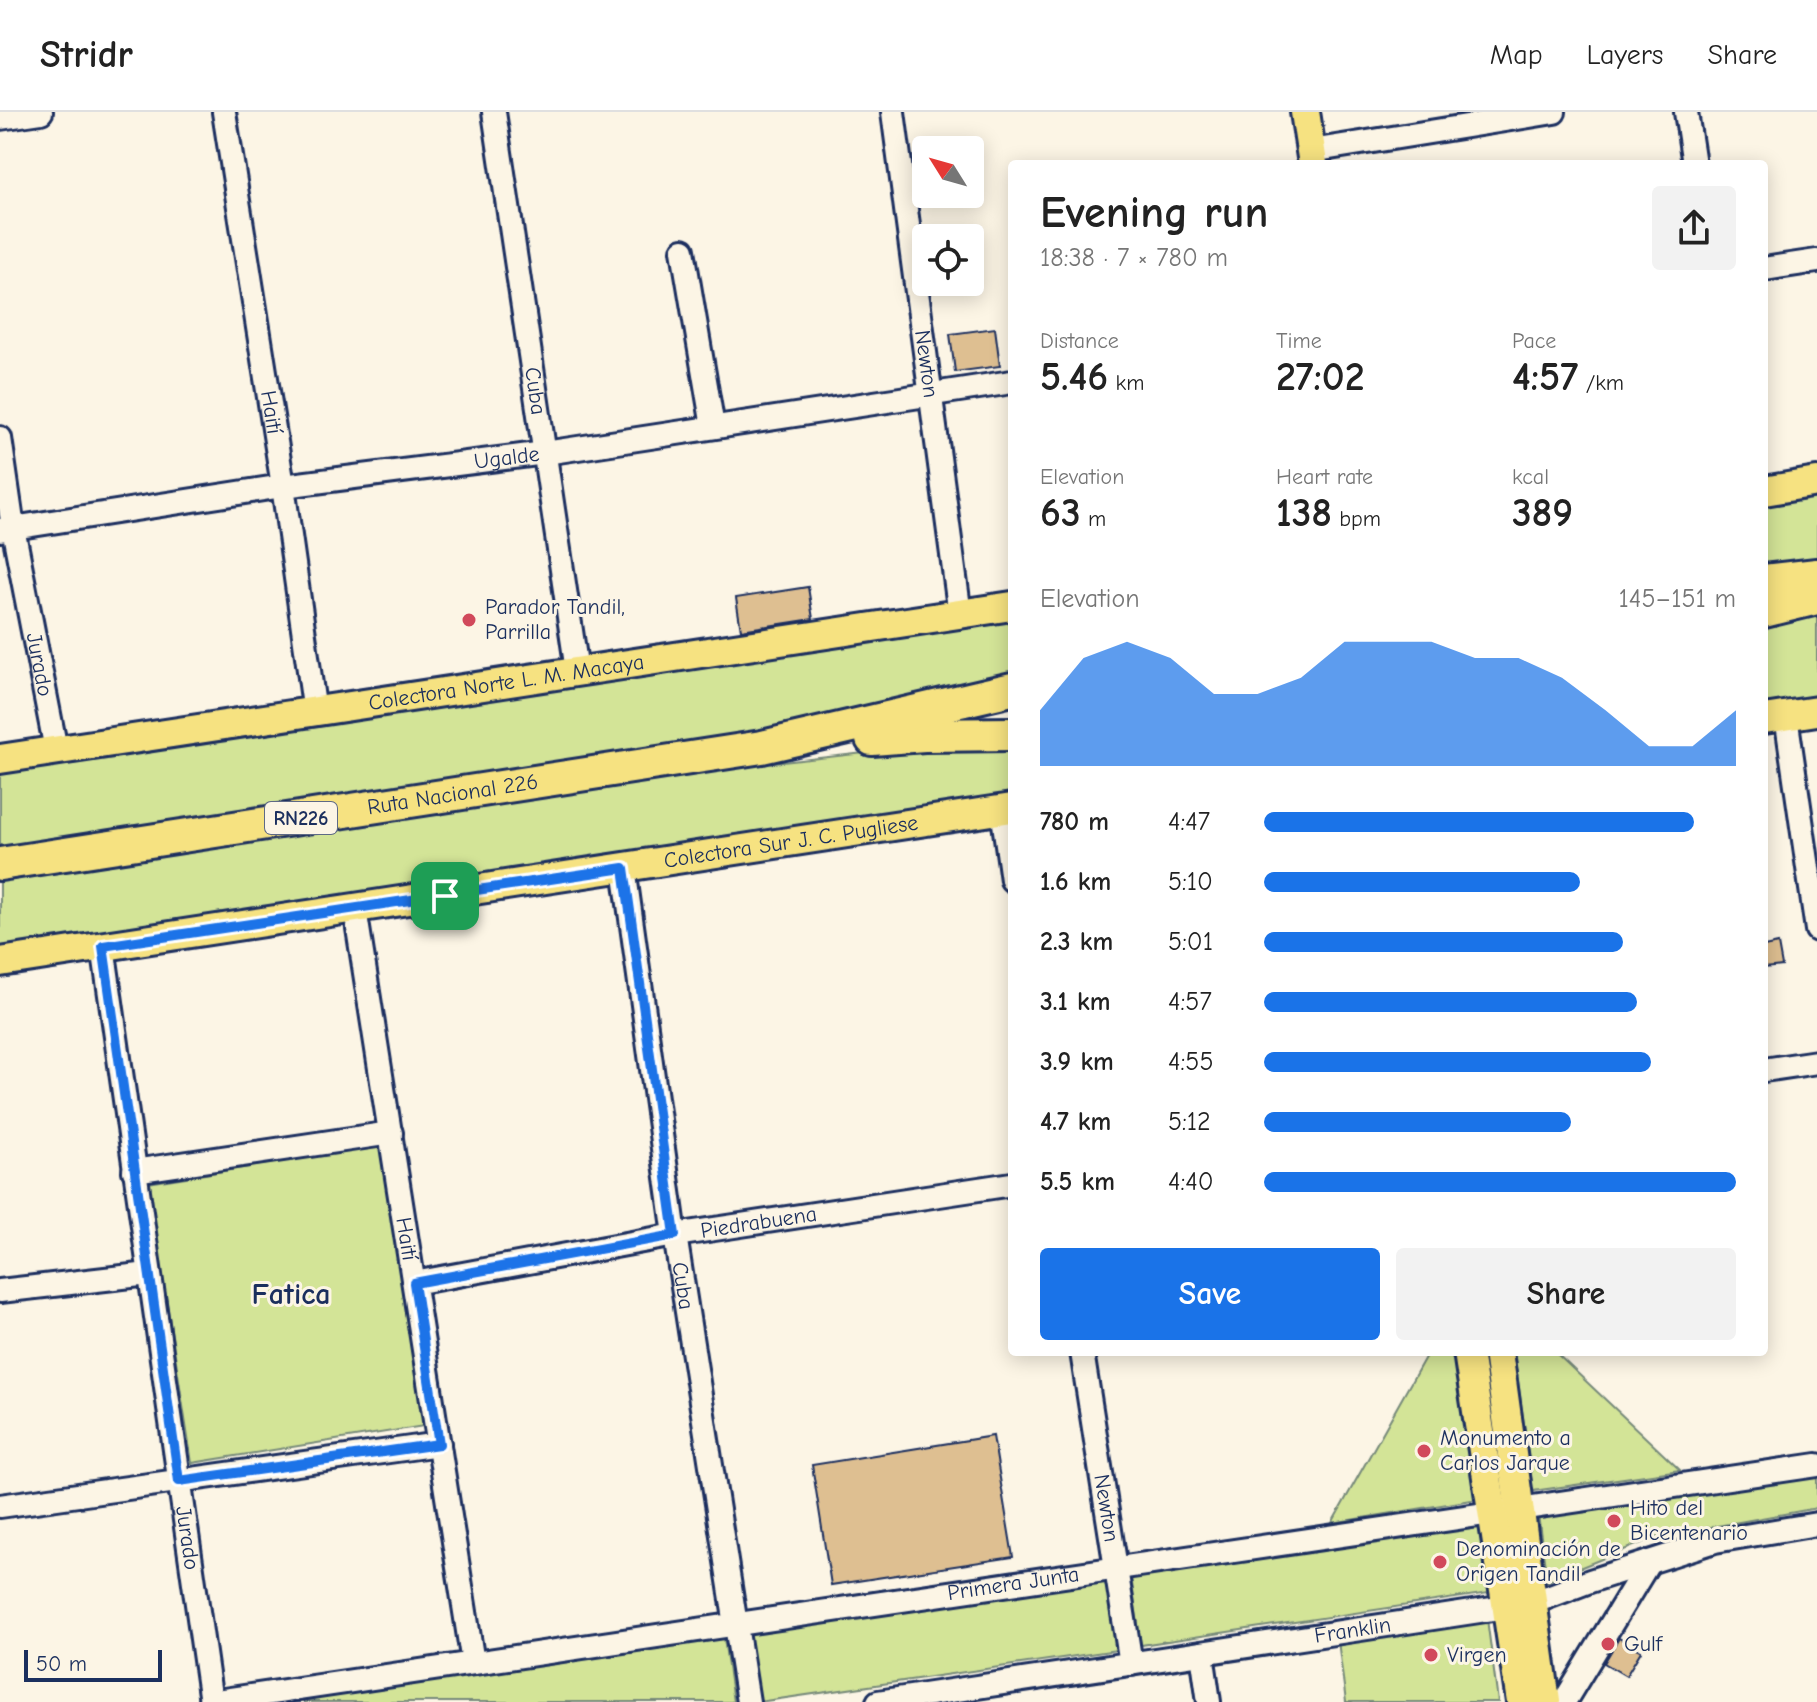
<!DOCTYPE html>
<meta charset="utf-8">
<style>
body{margin:0;font-family:"Comic Neue",sans-serif;background:#f2f2f2;color:#222;height:100vh;display:flex;flex-direction:column;font-size:30px;white-space:nowrap}
*{box-sizing:border-box;margin:0}
p{font-size:26px;color:#767676}
.icon{flex:none;width:44px;height:44px;fill:none;stroke:currentColor;stroke-width:2;stroke-linecap:round;stroke-linejoin:round}
.map{position:relative;flex:1;overflow:hidden}
.side{position:absolute;left:1008px;top:48px;width:760px;height:1196px;display:flex;flex-direction:column;background:#fff;border-radius:8px;box-shadow:0 4px 20px #0003}
.side>*{flex:none}
.needle{width:52px;rotate:307deg}
.controls{position:absolute;left:912px;top:24px;display:grid;gap:16px}
.controls a{display:grid;place-items:center;width:72px;height:72px;border-radius:8px;background:#fff;box-shadow:0 4px 20px #0003;font-size:40px}
.scale{position:absolute;left:24px;bottom:20px;width:138px;box-sizing:border-box;padding-left:8px;border:4px solid #1b2f5e;border-top:0;font-size:22px;line-height:28px;white-space:nowrap;color:#1b2f5e;-webkit-text-stroke:6px #fcf5e5;paint-order:stroke}
.pin{position:absolute;display:grid;place-items:center;width:68px;height:68px;color:#fff;margin:-34px;border-radius:16px;box-shadow:0 4px 12px #0006}
.round{display:grid;place-items:center;flex:none;width:84px;height:84px;border-radius:8px;background:#f2f2f2}
.overview{display:flex;align-items:center;justify-content:space-between;height:136px;padding:0 32px}
h1{font-size:44px;font-weight:700;line-height:60px}
.figures{display:grid;grid-template-columns:repeat(3,1fr);gap:12px;height:136px;padding:8px 32px}
.figures div{display:grid;align-content:center}
.figures b{font-size:40px;font-weight:700}
.figures small{font-size:22px;font-weight:400}
.figures p{font-size:22px}
.chart{height:224px;padding:16px 32px}
.chart p{display:flex;justify-content:space-between}
.chart svg{width:100%;height:144px;margin-top:8px;fill:#1a73e8;opacity:.7}
.button{display:flex;gap:16px;margin-top:auto;padding:16px 32px}
.button a{flex:1;height:92px;border-radius:8px;background:#1a73e8;color:#fff;font-size:32px;font-weight:700;line-height:92px;text-align:center}
.button a+a{background:#f2f2f2;color:#222}
ul{padding:0 32px;list-style:none;font-size:26px}
li{display:grid;grid-template-columns:128px 96px 1fr;align-items:center;height:60px}
li i{height:20px;border-radius:10px;background:#1a73e8}
header{display:flex;align-items:center;gap:48px;box-sizing:border-box;height:112px;padding:0 40px;background:#fff;border-bottom:2px solid #e0e0e0}
header strong{font-size:38px}
nav{display:flex;gap:44px;margin-inline-start:auto;font-size:28px}
.map>svg:first-child{display:block}
.green{fill:#d3e497;stroke:#778a7a;stroke-width:2}
.building{fill:#debf91;stroke:#1b2f5e;stroke-width:2}
.lines{fill:none;stroke-linecap:round;stroke-linejoin:round}
.minor-casing{stroke:#1b2f5e;stroke-width:28}
.major-casing{stroke:#1b2f5e;stroke-width:34}
.highway-casing{stroke:#1b2f5e;stroke-width:38}
.minor{stroke:#fcf5e5;stroke-width:22}
.major{stroke:#f6e281;stroke-width:28}
.highway{stroke:#f6e281;stroke-width:32}
.route-casing{stroke:#fff;stroke-width:16}
.route{stroke:#1a73e8;stroke-width:10}
.poi-dot{fill:#d1495b;stroke:#fcf5e5;stroke-width:3}
.labels{text-anchor:middle;dominant-baseline:central;stroke-width:6;stroke-linejoin:round;paint-order:stroke}
.shield{fill:#fcf5e5;stroke:#5e6a86;stroke-width:2}
.shield-label{font-size:20px;font-weight:bold;fill:#1b2f5e}
.street-label{font-size:22px;fill:#1b2f5e;stroke:#fcf5e5}
.poi-label{font-size:22px;fill:#1b2f5e;stroke:#fcf5e5;text-anchor:start}
.district-label{font-size:30px;font-weight:bold;fill:#1b2f5e;stroke:#fcf5e5}
</style>
<header>
<strong>Stridr</strong>
<nav><a>Map</a><a>Layers</a><a>Share</a></nav>
</header>
<div class="map">
<svg width="1817" height="1590" viewBox="0 0 1817 1590">
<rect width="100%" height="100%" fill="#fcf5e5"/>
<filter id="ink" filterUnits="userSpaceOnUse"><feTurbulence type="fractalNoise" baseFrequency=".0125" numOctaves="2"/><feDisplacementMap in="SourceGraphic" scale="16" xChannelSelector="R" yChannelSelector="G"/><feConvolveMatrix kernelMatrix="1 2 1 2 8 2 1 2 1" color-interpolation-filters="sRGB"/></filter>
<g filter="url(#ink)">
<path class="green" d="M1817,381V453L1764,460V389Z
M1817,497V595L1764,603V510Z
M1012,505V562L763,622L0,737V660Z
M1012,637V689L0,843V764L746,654L883,639Z
M381,1034L424,1314L192,1351L148,1071Z
M1428,1240H1454L1478,1387L1332,1411Z
M1514,1240H1555L1680,1358L1533,1379Z
M1817,1362V1396L1656,1425L1547,1469L1538,1403Z
M1479,1413L1489,1481L1141,1533L1131,1465Z
M1108,1469L1117,1538L758,1590L748,1520Z
M1487,1507L1498,1590H1346L1338,1529Z
M724,1526L733,1590H289Z"/>
<path class="building" d="M995,216L1000,254L955,260L950,222Z
M808,475L813,507L741,518L736,486Z
M1778,832L1782,854L1764,856V835Z
M993,1324L1013,1445L831,1473L812,1353Z
M1619,1526L1641,1539L1626,1564L1604,1551Z"/>
<g class="lines">
<g class="minor-casing">
<g id="minor">
<path id="s1" d="M224,0L283,374L315,601"/>
<path id="s2" d="M494,0L577,559"/>
<path id="s3" d="M893,0L960,503"/>
<path d="M1686,0L1694,52"/>
<path d="M0,6L41,0"/>
<path d="M1311,39L1554,0"/>
<path d="M683,138L713,315"/>
<path d="M1764,157L1817,149"/>
<path id="s4" d="M0,326L13,416L56,638"/>
<path id="s5" d="M0,418L283,374L545,341L1012,270"/>
<path d="M1786,604L1817,818"/>
<path d="M1002,697L1012,768"/>
<path id="s6" d="M624,756L675,1123L748,1590"/>
<path id="s7" d="M355,797L473,1551"/>
<path id="s8" d="M103,834L211,1590"/>
<path d="M1764,958L1817,950"/>
<path d="M134,1059L391,1021"/>
<path id="s9" d="M414,1171L675,1123L1012,1072"/>
<path d="M0,1179L149,1162"/>
<path id="s10" d="M1082,1240L1131,1552"/>
<path d="M0,1394L439,1332"/>
<path d="M1202,1541L1209,1590"/>
<path id="s11" d="M210,1590L1817,1353"/>
<path id="s12" d="M878,1590L1532,1491L1590,1469L1715,1429L1817,1412"/>
<path d="M1564,1590L1649,1450"/>
</g>
</g>
<g class="major-casing">
<g id="major">
<path d="M1305,0L1313,52"/>
<path d="M1764,379L1817,370"/>
<path d="M1764,607L1817,599"/>
<path id="s13" d="M0,647L1012,494"/>
<path id="s14" d="M0,850L1012,696"/>
<path d="M1468,1240L1521,1590"/>
<path d="M1498,1240L1546,1590"/>
</g>
</g>
<g class="highway-casing">
<g id="highway">
<path d="M1764,469L1817,463"/>
<path d="M1764,499L1817,486"/>
<path d="M872,627L924,623L1012,622"/>
<path id="s15" d="M0,752L762,635L1012,577"/>
</g>
</g>
<use href="#minor" class="minor"/>
<use href="#major" class="major"/>
<use href="#highway" class="highway"/>
</g>
</g>
<g class="lines" filter="url(#ink)">
<g class="route-casing">
<path id="route" d="M624,756L675,1123L414,1171L439,1332L179,1369L103,834Z"/>
</g>
<use href="#route" class="route"/>
</g>
<g class="poi-dot">
<circle cx="469" cy="508" r="8"/>
<circle cx="1424" cy="1339" r="8"/>
<circle cx="1614" cy="1409" r="8"/>
<circle cx="1440" cy="1450" r="8"/>
<circle cx="1608" cy="1532" r="8"/>
<circle cx="1431" cy="1543" r="8"/>
</g>
<g class="labels">
<rect class="shield" x="265" y="690" width="72" height="32" rx="6"/>
<g class="shield-label">
<text x="301" y="706">RN226</text>
</g>
<g class="street-label">
<text stroke="none"><textPath href="#s3" startOffset="254">Newton</textPath></text>
<text stroke="none"><textPath href="#s2" startOffset="282">Cuba</textPath></text>
<text stroke="none"><textPath href="#s1" startOffset="304">Haití</textPath></text>
<text stroke="none"><textPath href="#s5" startOffset="512">Ugalde</textPath></text>
<text stroke="none"><textPath href="#s4" startOffset="230">Jurado</textPath></text>
<text stroke="none"><textPath href="#s13" startOffset="512">Colectora Norte L. M. Macaya</textPath></text>
<text stroke="none"><textPath href="#s15" startOffset="458">Ruta Nacional 226</textPath></text>
<text stroke="none"><textPath href="#s14" startOffset="800">Colectora Sur J. C. Pugliese</textPath></text>
<text stroke="none"><textPath href="#s9" startOffset="350">Piedrabuena</textPath></text>
<text stroke="none"><textPath href="#s7" startOffset="334">Haití</textPath></text>
<text stroke="none"><textPath href="#s6" startOffset="422">Cuba</textPath></text>
<text stroke="none"><textPath href="#s10" startOffset="158">Newton</textPath></text>
<text stroke="none"><textPath href="#s8" startOffset="598">Jurado</textPath></text>
<text stroke="none"><textPath href="#s11" startOffset="812">Primera Junta</textPath></text>
<text stroke="none"><textPath href="#s12" startOffset="480">Franklin</textPath></text>
</g>
<g class="poi-label">
<text x="485" y="495">Parador Tandil,<tspan x="485" dy="25">Parrilla</tspan></text>
<text x="1440" y="1326">Monumento a<tspan x="1440" dy="25">Carlos Jarque</tspan></text>
<text x="1630" y="1396">Hito del<tspan x="1630" dy="25">Bicentenario</tspan></text>
<text x="1456" y="1437">Denominación de<tspan x="1456" dy="25">Origen Tandil</tspan></text>
<text x="1624" y="1532">Gulf</text>
<text x="1447" y="1543">Virgen</text>
</g>
<g class="district-label">
<text x="291" y="1182">Fatica</text>
</g>
</g>
</svg>
<div class="controls">
<a><svg class="needle" viewBox="-14 -14 28 28"><path d="M0-13l5 13h-10z" fill="#e53935"/><path d="M0 13l5-13h-10z" fill="#767676"/></svg></a>
<a><svg class="icon" aria-label="locate" viewBox="0 0 24 24"><circle cx="12" cy="12" r="6"/><path d="M12 2v4M12 18v4M2 12h4M18 12h4"/></svg></a>
</div>
<div class="scale">50 m</div>
<div class="pin" style="left:445px;top:784px;background:#1e9e55"><svg class="icon" aria-label="arrive" viewBox="0 0 24 24"><path d="M6 21V4h12l-3 4 3 4H6"/></svg></div>
<section class="side">
<div class="overview"><div><h1>Evening run</h1><p>18:38 · 7 × 780 m</p></div><a class="round"><svg class="icon" aria-label="share" viewBox="0 0 24 24"><path d="M12 15V3M7 8l5-5 5 5M5 13v7h14v-7"/></svg></a></div>
<div class="figures">
<div><p>Distance</p><b>5.46<small> km</small></b></div>
<div><p>Time</p><b>27:02</b></div>
<div><p>Pace</p><b>4:57<small> /km</small></b></div>
</div>
<div class="figures">
<div><p>Elevation</p><b>63<small> m</small></b></div>
<div><p>Heart rate</p><b>138<small> bpm</small></b></div>
<div><p>kcal</p><b>389</b></div>
</div>
<div class="chart"><p><span>Elevation</span>145–151 m</p>
<svg viewBox="0 0 160 44" preserveAspectRatio="none"><path d="M0 44V27L10 11L20 6L30 11L40 22L50 22L60 17L70 6L80 6L90 6L100 11L110 11L120 17L130 27L140 38L150 38L160 27V44z"/></svg>
</div>
<ul>
<li><b>780 m</b>4:47<i style="width:91%"></i></li>
<li><b>1.6 km</b>5:10<i style="width:67%"></i></li>
<li><b>2.3 km</b>5:01<i style="width:76%"></i></li>
<li><b>3.1 km</b>4:57<i style="width:79%"></i></li>
<li><b>3.9 km</b>4:55<i style="width:82%"></i></li>
<li><b>4.7 km</b>5:12<i style="width:65%"></i></li>
<li><b>5.5 km</b>4:40<i style="width:100%"></i></li>
</ul>
<div class="button"><a>Save</a><a>Share</a></div>
</section>
</div>
